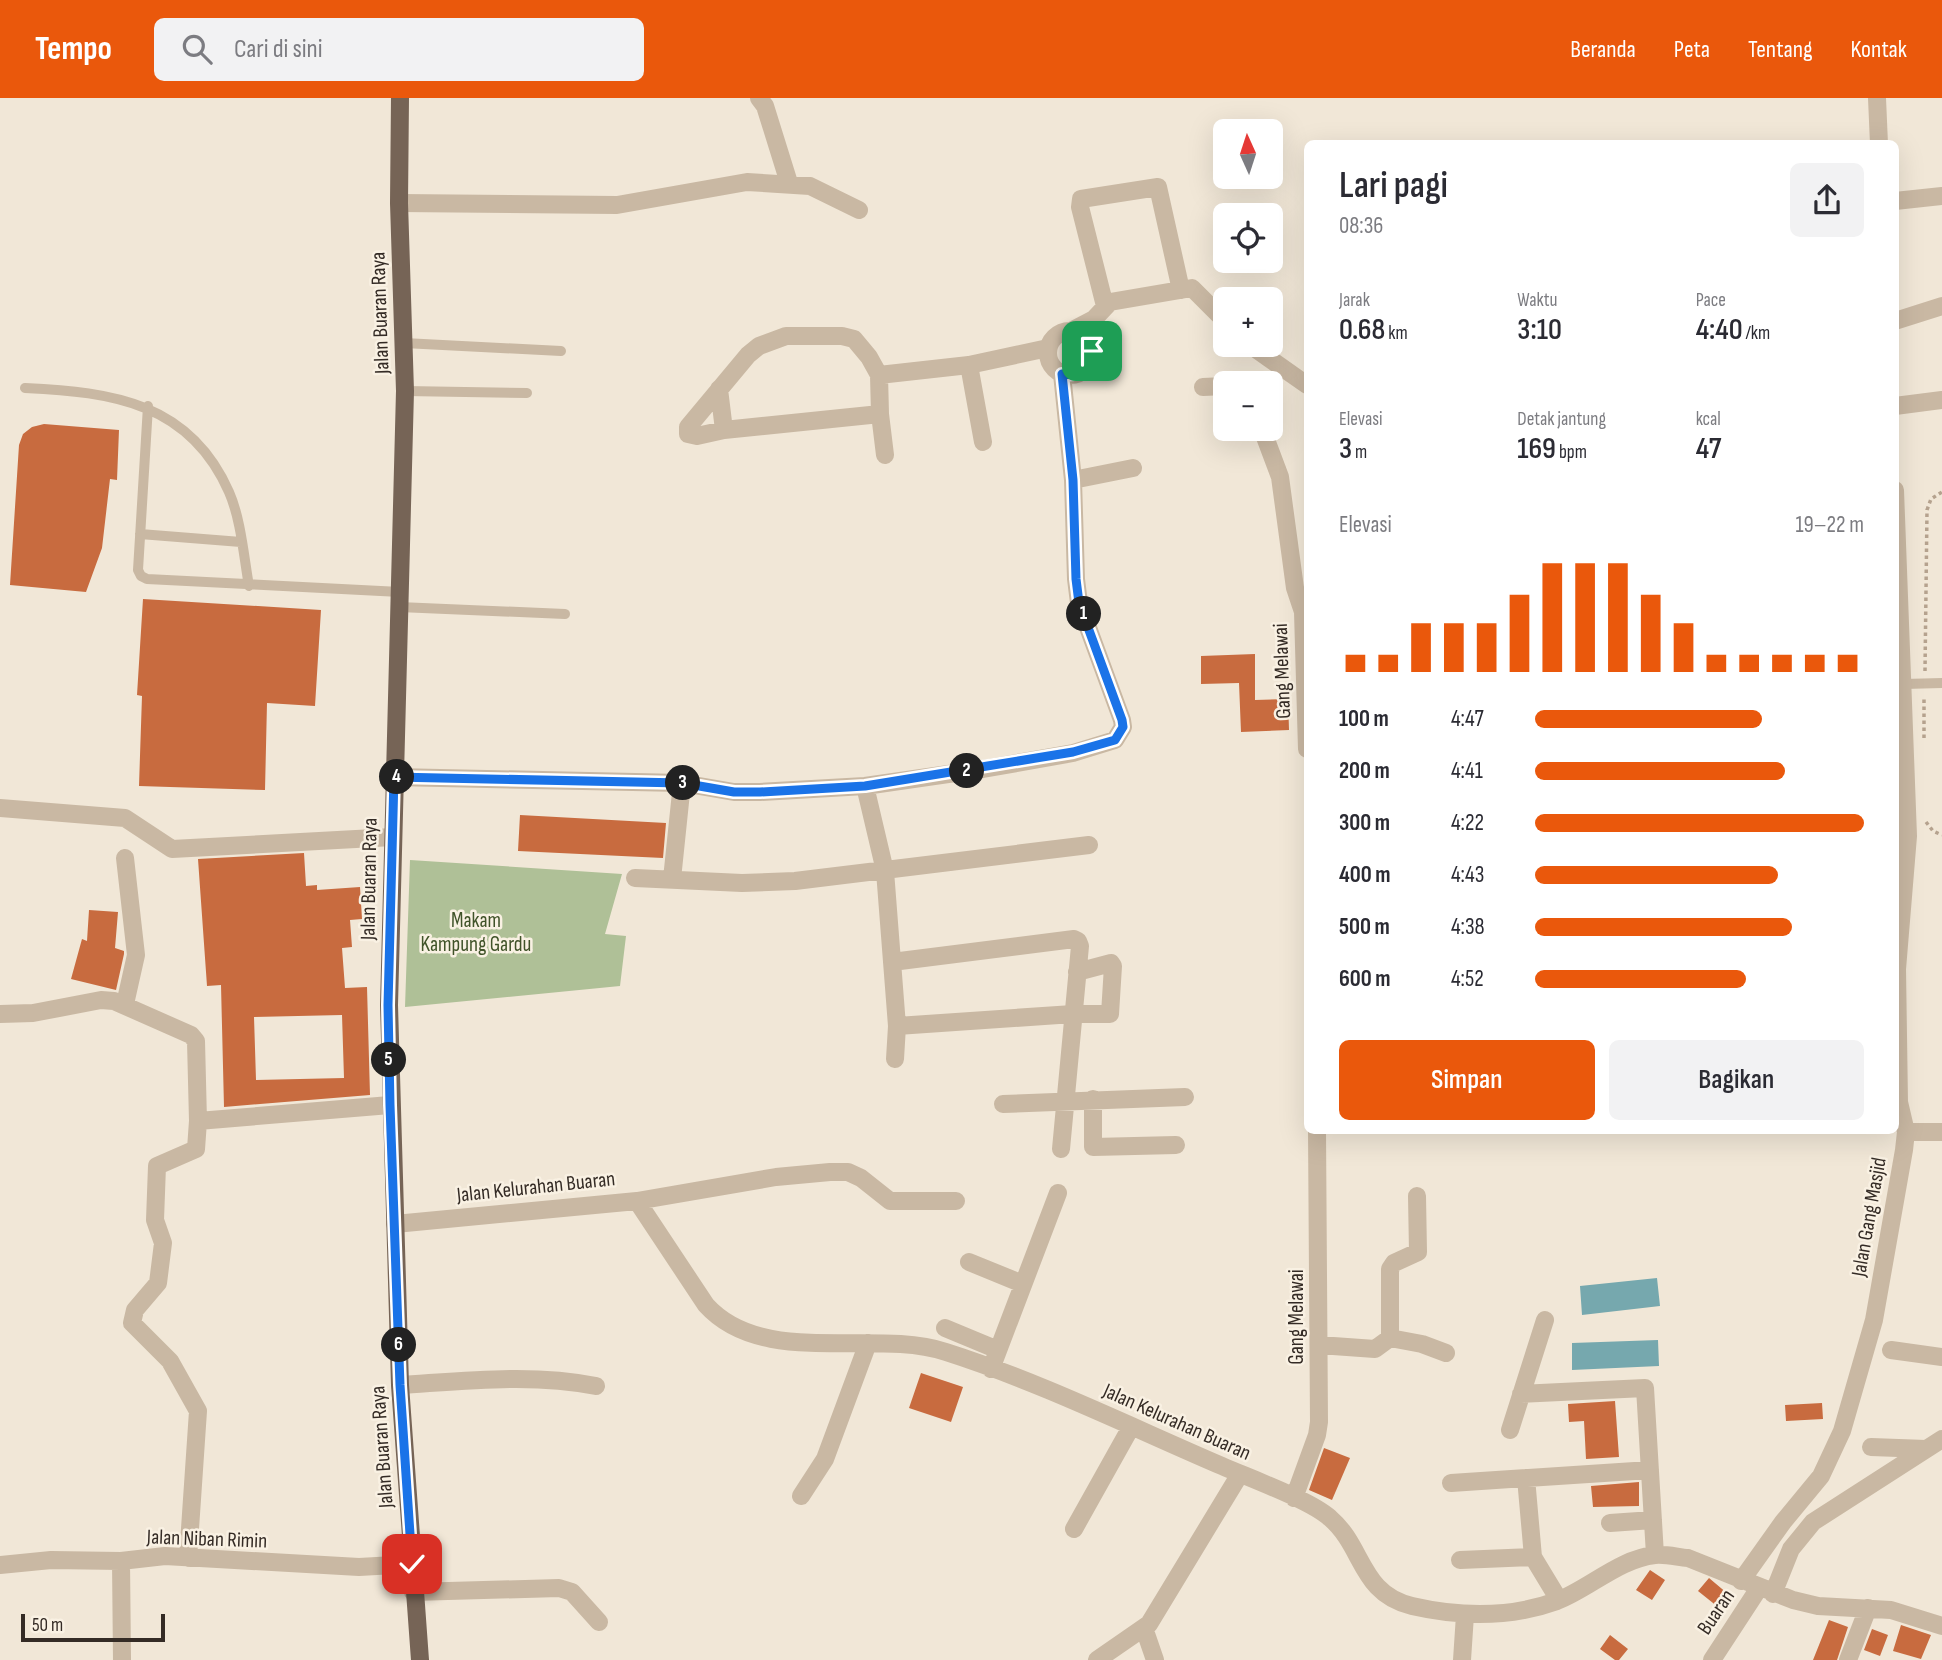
<!DOCTYPE html>
<html lang="id">
<meta charset="utf-8">
<style>
body{margin:0;font-family:"Sofia Sans Condensed",sans-serif;background:#f2f2f3;color:#2b2b33;height:100vh;display:flex;flex-direction:column;font-size:26px;white-space:nowrap}
*{box-sizing:border-box;margin:0}
p{font-size:23px;color:#7c7c81}
.icon{flex:none;width:38px;height:38px;fill:none;stroke:currentColor;stroke-width:2;stroke-linecap:round;stroke-linejoin:round}
.map{position:relative;flex:1;overflow:hidden}
.drawer{position:absolute;left:1304px;top:42px;width:595px;height:994px;display:flex;flex-direction:column;background:#fff;border-radius:10px;box-shadow:0 7px 28px #0002}
.drawer>*{flex:none}
.needle{width:46px;rotate:357deg}
.fabs{position:absolute;left:1213px;top:21px;display:grid;gap:14px}
.fabs a{display:grid;place-items:center;width:70px;height:70px;border-radius:10px;background:#fff;box-shadow:0 7px 28px #0002;font-size:35px}
.scale{position:absolute;left:21px;bottom:18px;width:144px;box-sizing:border-box;padding-left:7px;border:4px solid #342b25;border-top:0;font-size:19px;line-height:24px;white-space:nowrap;color:#342b25;-webkit-text-stroke:5px #f9f1e3;paint-order:stroke}
.pin{position:absolute;display:grid;place-items:center;width:60px;height:60px;color:#fff;margin:-30px;border-radius:14px;box-shadow:0 4px 10px #0006}
.km{position:absolute;width:35px;height:35px;margin:-18px;border-radius:50%;background:#222;color:#fff;font-size:19px;line-height:35px;text-align:center}
.round{display:grid;place-items:center;flex:none;width:74px;height:74px;border-radius:10px;background:#f2f2f3}
.summary{display:flex;align-items:center;justify-content:space-between;height:119px;padding:0 35px}
h1{font-size:38px;font-weight:600;line-height:52px}
.stats{display:grid;grid-template-columns:repeat(3,1fr);gap:10px;height:119px;padding:7px 35px}
.stats div{display:grid;align-content:center}
.stats b{font-size:30px;font-weight:600}
.stats small{font-size:19px;font-weight:400}
.stats p{font-size:19px}
.chart{height:196px;padding:14px 35px}
.chart p{display:flex;justify-content:space-between}
.chart svg{width:100%;height:126px;margin-top:7px;stroke:#ea580c;stroke-width:6}
.button{display:flex;gap:14px;margin-top:auto;padding:14px 35px}
.button a{flex:1;height:80px;border-radius:10px;background:#ea580c;color:#fff;font-size:28px;font-weight:600;line-height:80px;text-align:center}
.button a+a{background:#f2f2f3;color:#2b2b33}
ul{padding:0 35px;list-style:none;font-size:23px}
li{display:grid;grid-template-columns:112px 84px 1fr;align-items:center;height:52px}
li i{height:18px;border-radius:9px;background:#ea580c}
header{display:flex;align-items:center;gap:42px;box-sizing:border-box;height:98px;padding:0 35px;background:#ea580c;color:#fff}
header strong{font-size:33px}
nav{display:flex;gap:38px;margin-inline-start:auto;font-size:24px}
.search{width:490px;height:63px;background:#f2f2f3;display:flex;align-items:center;gap:18px;box-sizing:border-box;padding:0 24px;border-radius:10px;color:#7c7c81;font-size:26px}
.map>svg:first-child{display:block}
.green{fill:#afc097}
.water{fill:#76a8ae}
.building{fill:#c86b3f;fill-rule:evenodd}
.lines{fill:none;stroke-linecap:round;stroke-linejoin:round}
.path{stroke:#b5a28e;stroke-width:3.5;stroke-dasharray:3.5 3.5;stroke-linecap:butt}
.service{stroke:#c9b8a3;stroke-width:10}
.minor{stroke:#c9b8a3;stroke-width:18}
.primary{stroke:#766456;stroke-width:18}
.route-casing{stroke:#fff;stroke-width:14}
.route{stroke:#1a73e8;stroke-width:9}
.labels{text-anchor:middle;dominant-baseline:central;stroke-width:5;stroke-linejoin:round;paint-order:stroke}
.street-label{font-size:21px;fill:#342b25;stroke:#f9f1e3}
.park-label{font-size:21px;fill:#405329;stroke:#f9f1e3}
</style>
<header>
<strong>Tempo</strong>
<div class="search"><svg class="icon" aria-label="search" viewBox="0 0 24 24"><circle cx="10" cy="10" r="6"/><path d="M15 15l6 6"/></svg>Cari di sini</div>
<nav><a>Beranda</a><a>Peta</a><a>Tentang</a><a>Kontak</a></nav>
</header>
<div class="map">
<svg width="1942" height="1562" viewBox="0 0 1942 1562">
<rect width="100%" height="100%" fill="#f1e7d7"/>
<path class="green" d="M410,762L622,776L605,836L626,838L620,888L405,909Z"/>
<path class="water" d="M1657,1180L1660,1208L1582,1217L1580,1188Z
M1658,1242L1659,1268L1572,1272V1245Z"/>
<path class="building" d="M44,326L119,332L117,382L110,381L102,450L86,494L10,487L19,347L23,336L32,329Z
M143,501L321,512L315,608L267,605L265,692L139,688L142,598L137,597Z
M1255,556V602L1288,601L1289,632L1241,634L1239,585L1201,586V558Z
M520,717L666,725L663,760L518,753Z
M304,755L306,788L317,787V792L360,789L362,821L350,822L352,849L342,850L345,890L367,889L370,997L224,1009L221,887L207,888L198,761ZM342,917L344,980L256,982L254,919Z
M89,812L118,814L115,850L124,853V856L116,892L71,881L82,841L87,843Z
M921,1275L963,1289L951,1324L909,1310Z
M1615,1303L1619,1359L1586,1361L1584,1323L1569,1324L1568,1306Z
M1822,1305L1823,1321L1786,1323L1785,1307Z
M1324,1350L1350,1360L1332,1402L1309,1392Z
M1639,1384V1408L1593,1409L1591,1388Z
M1650,1472L1665,1482L1652,1502L1636,1492Z
M1709,1480L1734,1501L1723,1513L1698,1493Z
M1829,1522L1848,1529L1837,1562H1813Z
M1901,1527L1931,1537L1921,1561L1893,1553Z
M1872,1531L1888,1537L1880,1558L1864,1552Z
M1610,1537L1628,1551L1619,1562H1615L1600,1551Z"/>
<g class="lines">
<path class="path" d="M1925,573L1927,412L1931,401L1942,394
M1924,640V598
M1926,724L1933,733L1942,737"/>
<path class="service" d="M404,245L561,253
M25,290C113,294 190,305 229,394C241,421 244,460 249,488
M405,293L527,295
M148,308L138,472L141,478L147,481L400,494
M140,436L241,444
M399,509L565,516
M1904,586L1942,585"/>
<path class="minor" d="M759,0L765,8L789,85
M1877,0L1879,46
M1895,103L1942,98
M399,105L617,107L747,84L810,88L859,112
M1105,208L1080,109L1081,101L1158,89L1181,192
M1895,223L1942,208
M1048 255a22 22 0 1 1 44 0a22 22 0 1 1-44 0Z
M1071,233L1094,221L1110,204L1192,190L1225,223
M786,238H842L854,241L869,259L879,277L880,316L724,332L697,338L688,336V329L748,257L759,248Z
M1250,247L1307,287
M969,267L983,344
M879,277L969,267L1048,250
M1203,289L1225,288
M719,291L724,332
M1895,308L1942,302
M880,316L885,357
M1262,331L1280,379L1295,490L1303,514L1307,651
M1073,382L1133,370
M394,679L682,685L734,694H760L865,688L983,671L1073,655L1115,642L1123,629L1122,622L1079,505L1076,481L1073,382L1062,276
M865,688L885,773L897,928L895,961
M0,710L125,720L172,751L393,739
M125,760L136,857L125,906
M635,780L742,785L795,783L1089,747
M672,781L682,685
M892,864L1074,841L1078,843L1080,848L1061,1051
M0,916L33,915L101,902L114,903L191,937L196,943L198,1023L390,1007
M897,928L1073,916H1110L1113,868L1111,865L1077,874
M1093,1001V1049L1176,1047
M1003,1006L1185,999
M1906,1034H1942
M637,1103L776,1079L830,1074H848L861,1080L890,1103H956
M395,1126L637,1103L706,1207C763,1270 873,1230 946,1254C1040,1284 1131,1329 1222,1368C1249,1380 1310,1402 1330,1420C1364,1449 1360,1496 1412,1508C1460,1519 1510,1520 1557,1503C1590,1490 1619,1461 1655,1457C1666,1456 1677,1459 1688,1460L1793,1502L1818,1508L1891,1512L1942,1528
M969,1164L1023,1186
M945,1230L998,1252
M1390,1240L1422,1246L1446,1255
M1319,1247L1375,1251L1390,1240V1171L1394,1165L1418,1154L1417,1098
M1891,1252L1942,1259
M991,1271L1058,1095
M400,1287C464,1283 533,1275 596,1288
M1521,1296L1645,1290L1655,1457
M1510,1332L1545,1222
M1871,1349L1926,1351
M1526,1380L1533,1459L1559,1502
M1451,1385L1650,1372
M801,1398L825,1361L868,1245
M1294,1400L1317,1337L1319,1324L1317,1032
M1610,1425L1653,1422
M1074,1431L1131,1329
M188,1460L198,1313L170,1263L132,1225L135,1212L158,1185L163,1145L155,1122L157,1068L196,1051L198,1023
M1460,1462L1533,1459
M121,1463L122,1562
M0,1467L51,1462L121,1463L165,1458L359,1469L412,1466
M1741,1483L1783,1424L1821,1378L1842,1333L1874,1222L1904,1052L1906,1034L1899,1004L1897,871L1908,738L1895,392
M413,1494L559,1490L572,1494L599,1524
M1773,1496L1791,1451L1813,1424L1942,1341
M1144,1530L1155,1562
M1097,1562L1149,1526L1240,1376
M1462,1562L1465,1517
M1712,1562L1759,1490
M1848,1562L1868,1510"/>
<path class="primary" d="M400,0L399,105L405,293L389,907L400,1287L420,1562"/>
</g>
<g class="lines">
<g class="route-casing">
<path id="route" d="M412,1466L400,1287L390,1007L388,907L394,679L682,685L734,694H760L865,688L1073,654L1115,642L1123,629L1122,622L1079,505L1076,481L1073,382L1062,276C1079,279 1090,270 1092,253"/>
</g>
<use href="#route" class="route"/>
</g>
<g class="labels">
<g class="street-label">
<text transform="translate(380 215) rotate(-92)">Jalan Buaran Raya</text>
<text transform="translate(1282 573) rotate(-92)">Gang Melawai</text>
<text transform="translate(369 781) rotate(-89)">Jalan Buaran Raya</text>
<text transform="translate(536 1089) rotate(-6)">Jalan Kelurahan Buaran</text>
<text transform="translate(1869 1119) rotate(-80)">Jalan Gang Masjid</text>
<text transform="translate(1296 1219) rotate(-90)">Gang Melawai</text>
<text transform="translate(1177 1324) rotate(24)">Jalan Kelurahan Buaran</text>
<text transform="translate(382 1349) rotate(-94)">Jalan Buaran Raya</text>
<text transform="translate(207 1441) rotate(2)">Jalan Niban Rimin</text>
<text transform="translate(1716 1514) rotate(-56)">Buaran</text>
</g>
<g class="park-label">
<text x="476" y="822">Makam<tspan x="476" dy="24">Kampung Gardu</tspan></text>
</g>
</g>
</svg>
<div class="fabs">
<a><svg class="needle" viewBox="-14 -14 28 28"><path d="M0-13l5 13h-10z" fill="#e53935"/><path d="M0 13l5-13h-10z" fill="#7c7c81"/></svg></a>
<a><svg class="icon" aria-label="locate" viewBox="0 0 24 24"><circle cx="12" cy="12" r="6"/><path d="M12 2v4M12 18v4M2 12h4M18 12h4"/></svg></a>
<a>+</a>
<a>−</a>
</div>
<div class="scale">50 m</div>
<div class="pin" style="left:1092px;top:253px;background:#1e9e55"><svg class="icon" aria-label="arrive" viewBox="0 0 24 24"><path d="M6 21V4h12l-3 4 3 4H6"/></svg></div>
<div class="pin" style="left:412px;top:1466px;background:#d93025"><svg class="icon" aria-label="check" viewBox="0 0 24 24"><path d="M5 12l5 5 9-10"/></svg></div>
<b class="km" style="left:1084px;top:516px">1</b>
<b class="km" style="left:967px;top:673px">2</b>
<b class="km" style="left:683px;top:685px">3</b>
<b class="km" style="left:397px;top:679px">4</b>
<b class="km" style="left:389px;top:962px">5</b>
<b class="km" style="left:399px;top:1247px">6</b>
<section class="drawer">
<div class="summary"><div><h1>Lari pagi</h1><p>08:36</p></div><a class="round"><svg class="icon" aria-label="share" viewBox="0 0 24 24"><path d="M12 15V3M7 8l5-5 5 5M5 13v7h14v-7"/></svg></a></div>
<div class="stats">
<div><p>Jarak</p><b>0.68<small> km</small></b></div>
<div><p>Waktu</p><b>3:10</b></div>
<div><p>Pace</p><b>4:40<small> /km</small></b></div>
</div>
<div class="stats">
<div><p>Elevasi</p><b>3<small> m</small></b></div>
<div><p>Detak jantung</p><b>169<small> bpm</small></b></div>
<div><p>kcal</p><b>47</b></div>
</div>
<div class="chart"><p><span>Elevasi</span>19–22 m</p>
<svg viewBox="0 0 160 44" preserveAspectRatio="none"><path d="M5 44V38M15 44V38M25 44V27M35 44V27M45 44V27M55 44V17M65 44V6M75 44V6M85 44V6M95 44V17M105 44V27M115 44V38M125 44V38M135 44V38M145 44V38M155 44V38"/></svg>
</div>
<ul>
<li><b>100 m</b>4:47<i style="width:69%"></i></li>
<li><b>200 m</b>4:41<i style="width:76%"></i></li>
<li><b>300 m</b>4:22<i style="width:100%"></i></li>
<li><b>400 m</b>4:43<i style="width:74%"></i></li>
<li><b>500 m</b>4:38<i style="width:78%"></i></li>
<li><b>600 m</b>4:52<i style="width:64%"></i></li>
</ul>
<div class="button"><a>Simpan</a><a>Bagikan</a></div>
</section>
</div>
